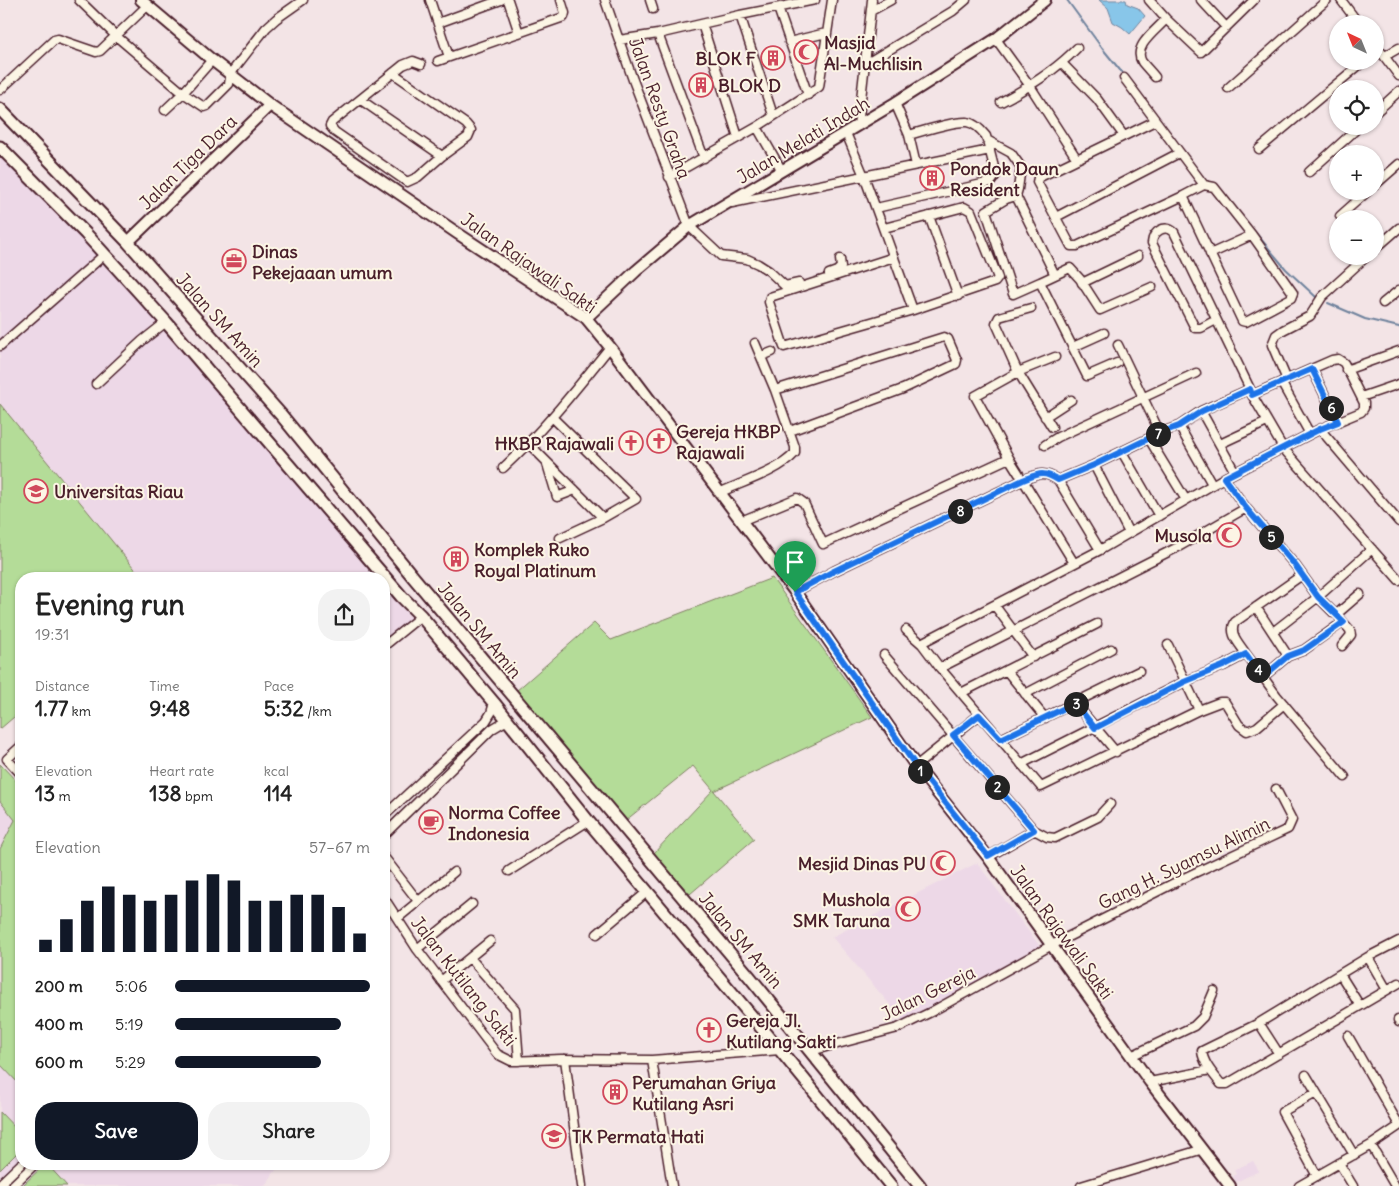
<!DOCTYPE html>
<meta charset="utf-8">
<style>
body{margin:0;font-family:Delius,sans-serif;background:#f2f2f2;color:#222;height:100vh;display:flex;flex-direction:column;font-size:19px;white-space:nowrap}
*{box-sizing:border-box;margin:0}
p{font-size:16px;color:#767676}
.icon{flex:none;width:28px;height:28px;fill:none;stroke:currentColor;stroke-width:2;stroke-linecap:round;stroke-linejoin:round}
.map{position:relative;flex:1;overflow:hidden}
.details{position:absolute;left:15px;top:572px;width:375px;height:598px;display:flex;flex-direction:column;background:#fff;border-radius:20px;box-shadow:0 1px 4px #0004}
.details>*{flex:none}
.needle{width:32px;rotate:317deg}
.tools{position:absolute;left:1329px;top:15px;display:grid;gap:10px}
.tools a{display:grid;place-items:center;width:55px;height:55px;border-radius:50%;background:#fff;box-shadow:0 1px 4px #0004;font-size:25px}
.pin{position:absolute;display:grid;place-items:center;width:42px;height:42px;color:#fff;margin:-51px -21px;border-radius:50% 50% 50% 0;rotate:-45deg;box-shadow:0 0 5px #0007}
.pin .icon{rotate:45deg}
.km{position:absolute;width:25px;height:25px;margin:-12px;border-radius:50%;background:#222;color:#fff;font-size:14px;line-height:25px;text-align:center}
.round{display:grid;place-items:center;flex:none;width:52px;height:52px;border-radius:20px;background:#f2f2f2}
.headline{display:flex;align-items:center;justify-content:space-between;height:85px;padding:0 20px}
h1{font-size:28px;font-weight:800;line-height:38px}
.figures{display:grid;grid-template-columns:repeat(3,1fr);gap:8px;height:85px;padding:5px 20px}
.figures div{display:grid;align-content:center}
.figures b{font-size:21px;font-weight:800}
.figures small{font-size:14px;font-weight:400}
.figures p{font-size:14px}
.chart{height:140px;padding:10px 20px}
.chart p{display:flex;justify-content:space-between}
.chart svg{width:100%;height:90px;margin-top:5px;stroke:#111827;stroke-width:6}
.action{display:flex;gap:10px;margin-top:auto;padding:10px 20px}
.action a{flex:1;height:58px;border-radius:20px;background:#111827;color:#fff;font-size:20px;font-weight:800;line-height:58px;text-align:center}
.action a+a{background:#f2f2f2;color:#222}
ul{padding:0 20px;list-style:none;font-size:16px}
li{display:grid;grid-template-columns:80px 60px 1fr;align-items:center;height:38px}
li i{height:12px;border-radius:6px;background:#111827}
.map>svg:first-child{display:block}
.built{fill:#edd8e7}
.green{fill:#b4dc98;stroke:#7f7e62}
.water{fill:#88c6e9;stroke:#6f839d}
.lines{fill:none;stroke-linecap:round;stroke-linejoin:round}
.stream{stroke:#6f839d;stroke-width:2}
.street-casing{stroke:#4a1f2b;stroke-width:11}
.secondary-casing{stroke:#4a1f2b;stroke-width:14}
.primary-casing{stroke:#4a1f2b;stroke-width:15}
.street{stroke:#fcf5e5;stroke-width:8}
.secondary{stroke:#fcf5e5;stroke-width:10}
.primary{stroke:#fcf5e5;stroke-width:11}
.route-casing{stroke:#fff;stroke-width:10}
.route{stroke:#1a73e8;stroke-width:6}
.labels{text-anchor:middle;dominant-baseline:central;stroke-width:4;stroke-linejoin:round;paint-order:stroke}
.poi-label{font-size:18px;font-weight:bold;fill:#4a1f2b;stroke:#fcf5e5;text-anchor:start}
.street-label{font-size:18px;fill:#4a1f2b;stroke:#fcf5e5}
</style>
<div class="map">
<svg width="1399" height="1186" viewBox="0 0 1399 1186">
<rect width="100%" height="100%" fill="#f3e4e6"/>
<filter id="ink" filterUnits="userSpaceOnUse"><feTurbulence type="fractalNoise" baseFrequency=".02" numOctaves="2"/><feDisplacementMap in="SourceGraphic" scale="10" xChannelSelector="R" yChannelSelector="G"/><feConvolveMatrix kernelMatrix="1 2 1 2 8 2 1 2 1" color-interpolation-filters="sRGB"/></filter>
<g filter="url(#ink)">
<path class="built" d="M0,153L82,237L162,325L378,579H21V711L0,729Z
M384,585L412,619L384,641Z
M0,764L21,786V1164H280L265,1186H0Z
M977,863L1042,949L904,1021L832,937Z
M1253,1161L1259,1171L1236,1182L1233,1176L1236,1174L1234,1170Z"/>
<path class="green" d="M0,404L143,579H21V711L0,729Z
M772,578L872,717L714,791L754,839L690,894L653,854L713,790L693,766L625,821L516,691L594,623L611,640Z
M0,764L21,786V1086L0,1064V849L15,820L0,801Z
M0,1112L21,1134V1149L0,1170Z
M45,1164H47L67,1186H22Z"/>
<path class="water" d="M1099,0H1126L1127,4L1138,8L1145,16L1130,34L1122,27L1113,22L1108,8Z"/>
<g class="lines">
<path class="stream" d="M1067,0L1102,48L1124,75
M1176,142L1206,181L1212,183
M1240,214L1286,269L1316,297
M1328,303L1365,319L1399,327"/>
<g class="street-casing">
<path id="street" d="M79,0L116,36L183,93L204,107L207,106L229,84L231,73L266,28L276,19L303,0
M430,0L449,57
M508,0L519,33
M605,0L633,80L689,226L721,256L747,259L758,264L769,271L785,286L799,283
M650,0L653,9
M1149,0L1166,19L1201,52L1254,0
M1201,0L1226,27
M1341,0L1359,24
M778,8L808,95
M871,11L891,0
M740,15L773,115
M438,23L501,0
M702,24L738,137
M658,34L704,158
M996,39L1030,86L1077,159
M619,40L658,34L740,15L815,0
M789,42L826,33
M1375,44L1399,76
M1385,56L1399,48
M438,61L564,17L565,13L561,0
M1062,63L1097,99L1124,136
M864,65L953,11L966,0
M393,73L466,124L471,130L468,137L442,156L418,177L407,182L335,132L330,126L332,122L403,65L413,61L421,64
M1155,77C1151,72 1146,67 1142,62C1132,46 1157,30 1166,19
M1124,78L1204,185L1214,187L1252,235L1293,293L1291,298L1246,322L1242,321L1183,196
M1228,88L1327,0
M0,90L54,40L58,39L96,52L100,51L147,6
M361,100L442,156
M1001,102C1029,87 1055,71 1077,48
M895,103L909,135L916,165
M165,110L183,93L212,60
M1375,113L1399,91
M1155,121L1038,178L1037,182L1071,246H1077L1183,196L1204,185
M858,126L872,0
M757,127L782,171
M846,133L864,176L913,310
M987,140L1011,153L1021,167L1018,189L1016,196L1055,275L1070,268L1080,279L1100,310L1152,287
M1259,149L1364,61
M1309,172L1360,126
M669,177L757,127L819,87L832,0
M1375,185L1399,164
M1016,196L1006,199L986,211L1013,294L1040,282
M732,203L990,150
M876,208L991,182L996,175L986,136C982,131 974,123 967,122C955,121 922,131 909,135
M929,216L958,296
M1340,216L1368,191
M1056,217L1179,153
M884,228L964,207L971,211L998,278L995,282L913,310L784,347L769,302L770,297L894,257
M1375,249L1399,228
M1210,254L1252,235
M829,274L837,271L841,267L840,259
M1055,275L1040,282L1087,376L1117,363
M1082,283L1138,256
M1383,303L1399,290
M1031,308L999,317L996,323L1018,372L1052,427
M1216,320L1201,328H1195L1152,243C1153,231 1165,224 1174,232L1250,389L1252,395L1283,448L1399,580
M755,343L775,390
M1118,345L1160,433
M0,346L104,255
M1073,347L1104,333
M762,356L772,352
M1312,369L1338,422
M1346,370L1399,351
M1287,380L1272,345L1276,335L1283,330L1310,316L1322,297L1367,256
M1281,382L1310,434
M96,384L142,341L166,322
M1361,397L1399,384
M1201,411L1235,472
M1045,417L1071,400
M553,418L636,499L603,518L560,538
M1179,426L1212,484
M1320,429L1399,522
M1149,439L1186,500
M529,444L603,518
M1220,444L1267,422
M1045,445L1058,437L1196,373
M1122,452L1159,516
M1009,458L1019,474
M547,464L557,497L575,490
M1094,465L1129,533
M503,468C543,431 576,389 610,347
M1224,478L1246,508L1295,565L1318,597L1334,613H1338L1360,594
M1023,480L1074,563
M1058,480L1100,550
M719,493C742,482 778,472 795,453V447L775,390L944,337L948,339L957,360L956,364L903,389L790,431
M741,521L797,498L804,503L823,544L1009,458L975,396L1018,372L1055,357
M795,592L834,571L1023,480C1038,474 1043,470 1058,480L1094,465L1160,433L1179,426L1201,411L1250,389
M995,606L1033,657
M1340,619L1350,630L1351,635L1342,646
M906,630L922,644L940,668L1041,787L1199,710L1220,702H1225L1239,725L1247,731L1257,727L1284,704
M1273,632L1318,597L1372,549
M922,644L925,641L1100,550L1224,478L1320,429L1361,412L1364,408V403L1344,363L1338,359L1332,360L1252,395
M1168,645L1199,710
M384,646L421,616
M1246,654C1240,644 1228,634 1235,622L1302,575
M884,655L1034,830L1047,837L1055,838L1098,817L1110,804
M1288,656L1304,650L1343,622
M940,668L1180,546L1246,508
M1006,670L1045,718
M1263,677L1277,696L1345,777
M961,693L1097,624
M1025,694L1111,649
M1075,703L1116,752
M1001,739L1139,671
M21,746L7,759L21,774
M1021,764L1184,682L1223,666L1246,654L1263,677L1288,656L1256,607
M916,766L979,715
M384,816L486,721L491,713L494,703
M384,835L492,729L502,723L509,721
M384,857L418,901
M988,857L1034,830
M509,871L588,821
M384,898L417,949L497,1054L511,1061L561,1059L652,1060L780,1050
M398,918L454,872
M597,934L647,892
M1399,941L1368,957L1259,1023L1202,1051C1203,1063 1214,1075 1221,1084H1227L1399,983
M417,949L472,904
M1368,957L1387,990
M470,958L515,1009L519,1061
M1340,974L1360,1006
M441,981L490,941
M1398,1020L1399,1022
M1259,1023L1279,1054
M1348,1036L1399,1125
M811,1051L898,1028L931,1012L1052,945L1186,877L1288,829L1292,820L1276,789
M1131,1056L1194,1026L1203,1017L1214,991
M565,1059L582,1186
M652,1060L672,1186
M1306,1075L1354,1155
M1150,1082L1210,1070
M1316,1093L1282,1112L1317,1176
M1371,1145L1395,1186
M1339,1163L1353,1186
M0,1184L21,1164
M12,1186L35,1164
M1081,1186L1200,1150
M1299,1186L1371,1145L1399,1126"/>
</g>
<g class="secondary-casing">
<path id="secondary" d="M141,0L212,60L270,105L457,233L586,318L610,347L795,592L916,766L988,857L1150,1082L1230,1186
M128,242L270,105
M586,318L636,271L689,226L895,103L996,39L1045,0"/>
</g>
<g class="primary-casing">
<path id="primary" d="M0,109L128,242L282,416L414,578L749,976L920,1186
M0,147L86,234L166,322L401,596L421,616L494,703L588,821L780,1050L891,1186"/>
</g>
<use href="#street" class="street"/>
<use href="#secondary" class="secondary"/>
<use href="#primary" class="primary"/>
</g>
</g>
<g class="lines" filter="url(#ink)">
<g class="route-casing">
<path id="route" d="M1312,369L1338,422L1320,429L1224,478L1246,508L1295,565L1318,597L1344,622L1304,650L1288,656L1263,677L1246,654L1223,666L1184,682L1095,728L1075,703L1001,739L979,715L953,735L1034,830L988,856L916,766L795,592L834,571L1023,480C1038,474 1043,470 1058,480L1094,465L1160,433L1179,426L1202,411L1250,389L1252,395Z"/>
</g>
<use href="#route" class="route"/>
</g>
<defs>
<g id="mosque-ring" transform="scale(1.25)"><circle r="9.5" fill="#fcf5e5" stroke="#d1495b" stroke-width="1.5"/><path d="M3.5-4.9A6 6 0 1 0 3.5 4.9A5 5 0 1 1 3.5-4.9Z" fill="#d1495b"/></g>
<g id="building-ring" transform="scale(1.25)"><circle r="9.5" fill="#fcf5e5" stroke="#d1495b" stroke-width="1.5"/><path d="M-4-6H4V6H1V3H-1V6H-4ZM-2.5-4.3h1.7v1.8h-1.7ZM.8-4.3h1.7v1.8H.8ZM-2.5-1h1.7V.8h-1.7ZM.8-1h1.7V.8H.8Z" fill="#d1495b"/></g>
<g id="office-ring" transform="scale(1.25)"><circle r="9.5" fill="#fcf5e5" stroke="#d1495b" stroke-width="1.5"/><path d="M-6-3h4V-5.5h4V-3h4V5H-6ZM-1-4.5V-3h2v-1.5ZM-6 0V1H6V0Z" fill="#d1495b"/></g>
<g id="church-ring" transform="scale(1.25)"><circle r="9.5" fill="#fcf5e5" stroke="#d1495b" stroke-width="1.5"/><path d="M-1.2-6h2.4v3.5h3.3v2.4h-3.3V6h-2.4V-.1h-3.3v-2.4h3.3Z" fill="#d1495b"/></g>
<g id="university-ring" transform="scale(1.25)"><circle r="9.5" fill="#fcf5e5" stroke="#d1495b" stroke-width="1.5"/><path d="M0-5L7-2L0 1L-7-2ZM-4 1L0 2.5L4 1V4Q0 6-4 4Z" fill="#d1495b"/></g>
<g id="cafe-ring" transform="scale(1.25)"><circle r="9.5" fill="#fcf5e5" stroke="#d1495b" stroke-width="1.5"/><path d="M-5.5-4.5H6V0H3Q3 3.5 0 3.5H-2.5Q-5.5 3.5-5.5 0ZM3-3.2v2h1.7v-2ZM-6 4.5H4V6H-6Z" fill="#d1495b"/></g>
<g id="school-ring" transform="scale(1.25)"><circle r="9.5" fill="#fcf5e5" stroke="#d1495b" stroke-width="1.5"/><path d="M0-5L7-2L0 1L-7-2ZM-4 1L0 2.5L4 1V4Q0 6-4 4Z" fill="#d1495b"/></g>
</defs>
<g fill-rule="evenodd">
<use href="#mosque-ring" x="806" y="52"/>
<use href="#building-ring" x="773" y="58"/>
<use href="#building-ring" x="701" y="85"/>
<use href="#building-ring" x="932" y="178"/>
<use href="#office-ring" x="234" y="261"/>
<use href="#church-ring" x="659" y="441"/>
<use href="#church-ring" x="631" y="443"/>
<use href="#university-ring" x="36" y="491"/>
<use href="#mosque-ring" x="1229" y="535"/>
<use href="#building-ring" x="456" y="559"/>
<use href="#cafe-ring" x="431" y="822"/>
<use href="#mosque-ring" x="943" y="863"/>
<use href="#mosque-ring" x="908" y="909"/>
<use href="#church-ring" x="709" y="1030"/>
<use href="#building-ring" x="615" y="1092"/>
<use href="#school-ring" x="554" y="1136"/>
</g>
<g class="labels">
<g class="poi-label">
<text x="824" y="42">Masjid<tspan x="824" dy="21">Al-Muchlisin</tspan></text>
<text x="756" y="58" text-anchor="end">BLOK F</text>
<text x="718" y="85">BLOK D</text>
<text x="950" y="168">Pondok Daun<tspan x="950" dy="21">Resident</tspan></text>
<text x="252" y="251">Dinas<tspan x="252" dy="21">Pekejaaan umum</tspan></text>
<text x="676" y="431">Gereja HKBP<tspan x="676" dy="21">Rajawali</tspan></text>
<text x="614" y="443" text-anchor="end">HKBP Rajawali</text>
<text x="54" y="491">Universitas Riau</text>
<text x="1212" y="535" text-anchor="end">Musola</text>
<text x="474" y="549">Komplek Ruko<tspan x="474" dy="21">Royal Platinum</tspan></text>
<text x="448" y="812">Norma Coffee<tspan x="448" dy="21">Indonesia</tspan></text>
<text x="926" y="863" text-anchor="end">Mesjid Dinas PU</text>
<text x="890" y="899" text-anchor="end">Mushola<tspan x="890" dy="21">SMK Taruna</tspan></text>
<text x="726" y="1020">Gereja Jl.<tspan x="726" dy="21">Kutilang Sakti</tspan></text>
<text x="632" y="1082">Perumahan Griya<tspan x="632" dy="21">Kutilang Asri</tspan></text>
<text x="572" y="1136">TK Permata Hati</text>
</g>
<g class="street-label">
<text transform="translate(660 108) rotate(70)">Jalan Resty Graha</text>
<text transform="translate(803 140) rotate(-31)">Jalan Melati Indah</text>
<text transform="translate(188 162) rotate(-44)">Jalan Tiga Dara</text>
<text transform="translate(529 263) rotate(35)">Jalan Rajawali Sakti</text>
<text transform="translate(220 320) rotate(48)">Jalan SM Amin</text>
<text transform="translate(480 630) rotate(50)">Jalan SM Amin</text>
<text transform="translate(1184 863) rotate(-26)">Gang H. Syamsu Alimin</text>
<text transform="translate(1062 932) rotate(54)">Jalan Rajawali Sakti</text>
<text transform="translate(741 940) rotate(50)">Jalan SM Amin</text>
<text transform="translate(464 981) rotate(52)">Jalan Kutilang Sakti</text>
<text transform="translate(928 993) rotate(-26)">Jalan Gereja</text>
</g>
</g>
</svg>
<div class="tools">
<a><svg class="needle" viewBox="-14 -14 28 28"><path d="M0-13l5 13h-10z" fill="#e53935"/><path d="M0 13l5-13h-10z" fill="#767676"/></svg></a>
<a><svg class="icon" aria-label="locate" viewBox="0 0 24 24"><circle cx="12" cy="12" r="6"/><path d="M12 2v4M12 18v4M2 12h4M18 12h4"/></svg></a>
<a>+</a>
<a>−</a>
</div>
<div class="pin" style="left:795px;top:592px;background:#1e9e55"><svg class="icon" aria-label="arrive" viewBox="0 0 24 24"><path d="M6 21V4h12l-3 4 3 4H6"/></svg></div>
<b class="km" style="left:920px;top:771px">1</b>
<b class="km" style="left:997px;top:787px">2</b>
<b class="km" style="left:1076px;top:704px">3</b>
<b class="km" style="left:1258px;top:670px">4</b>
<b class="km" style="left:1271px;top:537px">5</b>
<b class="km" style="left:1331px;top:408px">6</b>
<b class="km" style="left:1158px;top:434px">7</b>
<b class="km" style="left:960px;top:511px">8</b>
<section class="details">
<div class="headline"><div><h1>Evening run</h1><p>19:31</p></div><a class="round"><svg class="icon" aria-label="share" viewBox="0 0 24 24"><path d="M12 15V3M7 8l5-5 5 5M5 13v7h14v-7"/></svg></a></div>
<div class="figures">
<div><p>Distance</p><b>1.77<small> km</small></b></div>
<div><p>Time</p><b>9:48</b></div>
<div><p>Pace</p><b>5:32<small> /km</small></b></div>
</div>
<div class="figures">
<div><p>Elevation</p><b>13<small> m</small></b></div>
<div><p>Heart rate</p><b>138<small> bpm</small></b></div>
<div><p>kcal</p><b>114</b></div>
</div>
<div class="chart"><p><span>Elevation</span>57–67 m</p>
<svg viewBox="0 0 160 44" preserveAspectRatio="none"><path d="M5 44V38M15 44V28M25 44V19M35 44V12M45 44V16M55 44V19M65 44V16M75 44V9M85 44V6M95 44V9M105 44V19M115 44V19M125 44V16M135 44V16M145 44V22M155 44V35"/></svg>
</div>
<ul>
<li><b>200 m</b>5:06<i style="width:100%"></i></li>
<li><b>400 m</b>5:19<i style="width:85%"></i></li>
<li><b>600 m</b>5:29<i style="width:75%"></i></li>
</ul>
<div class="action"><a>Save</a><a>Share</a></div>
</section>
</div>
